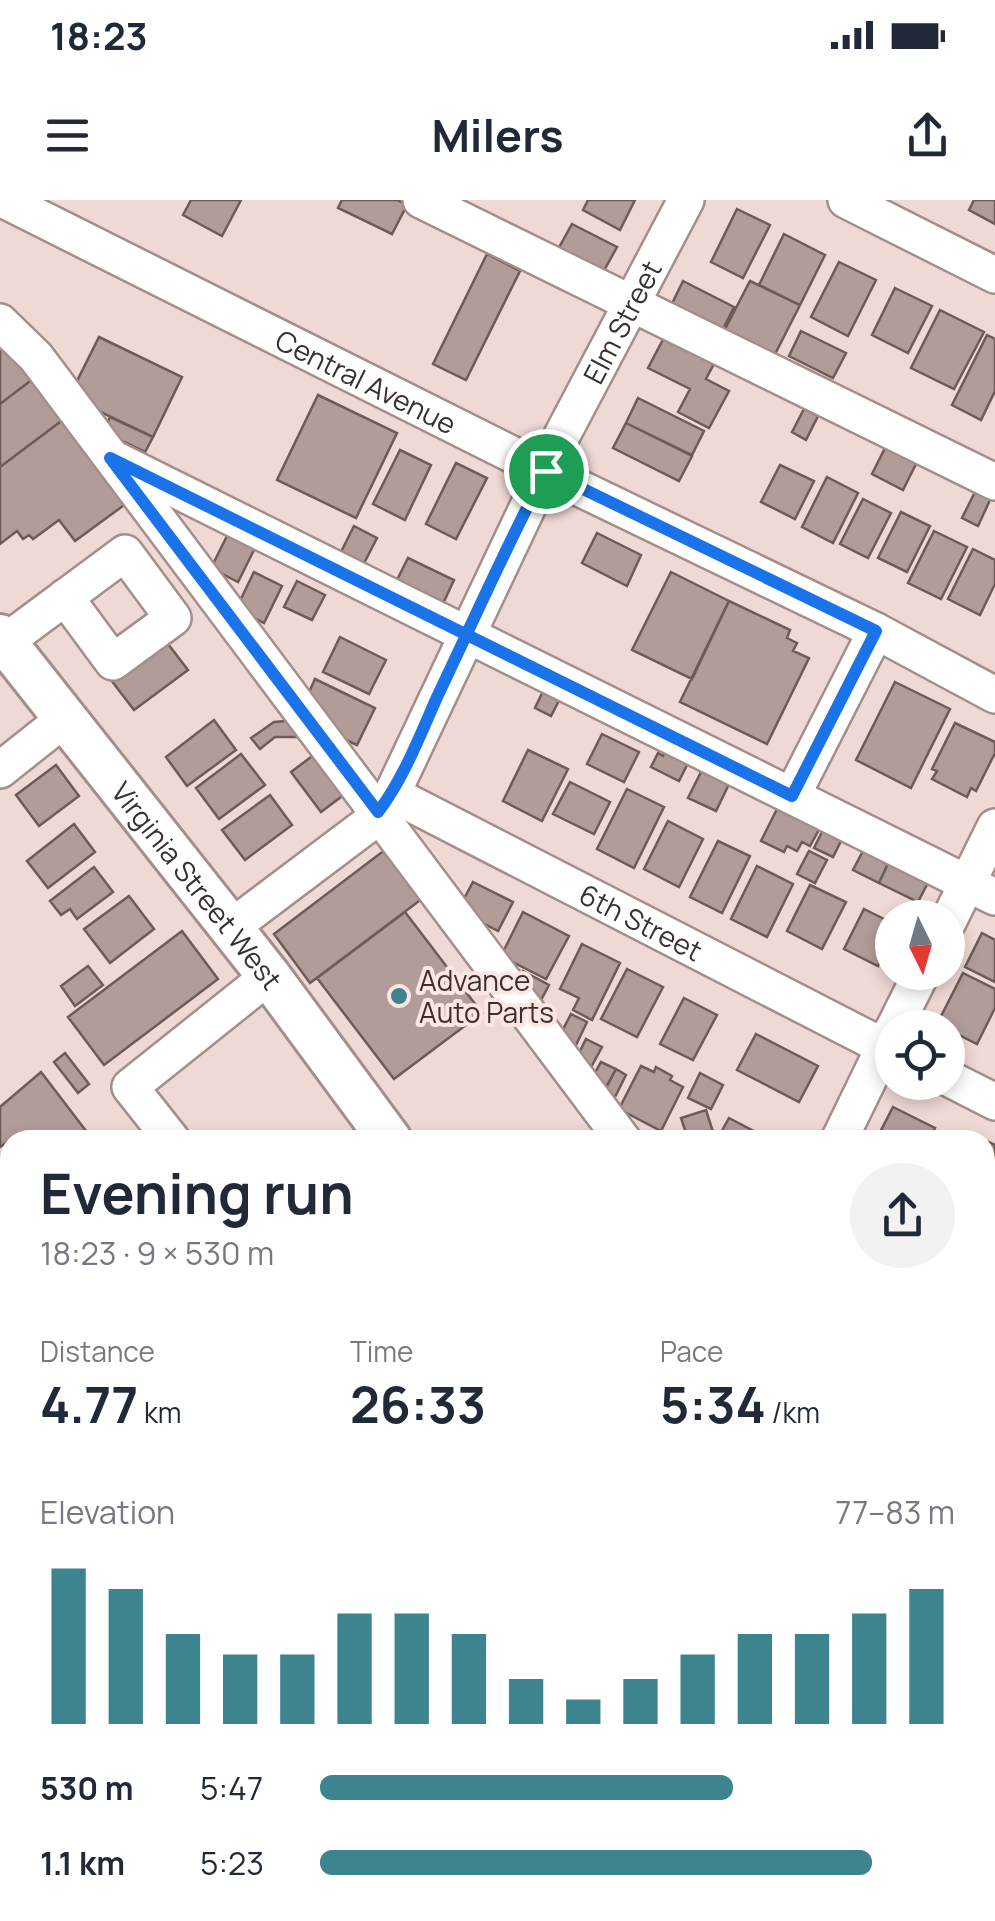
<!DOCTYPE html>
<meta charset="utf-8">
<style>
body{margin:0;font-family:Manrope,sans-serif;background:#f2f2f3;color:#1f2937;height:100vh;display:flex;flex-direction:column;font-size:38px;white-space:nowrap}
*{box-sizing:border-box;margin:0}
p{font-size:32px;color:#747a83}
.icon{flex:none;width:55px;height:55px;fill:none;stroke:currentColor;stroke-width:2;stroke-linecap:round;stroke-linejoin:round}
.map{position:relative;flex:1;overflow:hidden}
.sheet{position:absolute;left:0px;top:930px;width:995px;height:792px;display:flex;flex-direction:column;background:#fff;border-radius:30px 30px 0 0;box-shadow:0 5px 15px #0003}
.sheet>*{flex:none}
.needle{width:65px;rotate:175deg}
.buttons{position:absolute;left:875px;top:700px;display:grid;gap:20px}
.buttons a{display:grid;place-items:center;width:90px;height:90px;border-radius:50%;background:#fff;box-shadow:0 5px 15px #0003;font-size:50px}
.pin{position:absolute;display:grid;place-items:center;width:85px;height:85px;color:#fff;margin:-42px;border:5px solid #fff;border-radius:50%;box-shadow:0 2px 10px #0007}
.round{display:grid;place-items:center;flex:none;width:105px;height:105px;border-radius:52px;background:#f2f2f3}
.head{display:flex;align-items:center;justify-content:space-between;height:170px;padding:0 40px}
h1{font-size:55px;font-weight:700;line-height:75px}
.metrics{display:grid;grid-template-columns:repeat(3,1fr);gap:15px;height:170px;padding:10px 40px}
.metrics div{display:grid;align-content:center}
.metrics b{font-size:50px;font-weight:700}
.metrics small{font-size:28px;font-weight:400}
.metrics p{font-size:28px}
.chart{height:280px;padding:20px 40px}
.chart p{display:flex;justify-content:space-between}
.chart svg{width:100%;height:180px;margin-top:10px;stroke:#3e848f;stroke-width:6}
ul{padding:0 40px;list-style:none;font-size:32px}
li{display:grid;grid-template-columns:160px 120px 1fr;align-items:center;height:75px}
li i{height:25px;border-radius:12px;background:#3e848f}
.status{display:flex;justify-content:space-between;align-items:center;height:70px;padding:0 50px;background:#fff;direction:ltr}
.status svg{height:28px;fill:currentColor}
header{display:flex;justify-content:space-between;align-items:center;height:130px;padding:0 40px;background:#fff;font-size:45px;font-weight:700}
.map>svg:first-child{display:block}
.building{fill:#b19c98;stroke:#6e5b58;stroke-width:2.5}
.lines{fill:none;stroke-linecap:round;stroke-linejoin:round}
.minor-casing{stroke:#a38e8b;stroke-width:40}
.major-casing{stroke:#a38e8b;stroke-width:48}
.minor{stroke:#fff;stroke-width:35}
.major{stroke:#fff;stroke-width:42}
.rail-casing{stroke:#7a6c6a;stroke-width:11}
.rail{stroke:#fde6e2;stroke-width:8;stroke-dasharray:22;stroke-linecap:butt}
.route-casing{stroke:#fff;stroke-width:20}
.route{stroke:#1a73e8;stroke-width:12}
.poi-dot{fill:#3e848f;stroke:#fde6e2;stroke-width:4}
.labels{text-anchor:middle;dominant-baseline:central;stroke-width:8;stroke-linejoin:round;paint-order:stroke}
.street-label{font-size:28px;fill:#39302f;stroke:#fde6e2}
.poi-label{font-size:28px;fill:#39302f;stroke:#fde6e2;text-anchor:start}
</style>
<div class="status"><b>18:23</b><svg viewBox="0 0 49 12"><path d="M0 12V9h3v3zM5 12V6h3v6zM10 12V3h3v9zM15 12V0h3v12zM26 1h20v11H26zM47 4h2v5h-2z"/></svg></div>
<header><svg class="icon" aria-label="menu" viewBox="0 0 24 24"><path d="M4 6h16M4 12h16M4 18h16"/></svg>Milers<svg class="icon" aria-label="share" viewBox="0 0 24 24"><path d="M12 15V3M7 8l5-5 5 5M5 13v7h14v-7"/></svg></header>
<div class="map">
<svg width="995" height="1721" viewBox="0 0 995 1721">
<rect width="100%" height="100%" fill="#efd9d5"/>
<path class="building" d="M191,0H241L222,36L183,15Z
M342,0H397L407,5L392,34L338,8Z
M588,0H635L620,30L583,10Z
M974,0H995V24L969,10Z
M737,9L770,25L743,78L711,62Z
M572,24L617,47L601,76L556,53Z
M784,34L825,55L800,105L759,85Z
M487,54L520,71L466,180L433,164Z
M839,62L876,80L848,136L811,117Z
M683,81L734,107L718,139L667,114Z
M750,81L800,105L773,158L723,133Z
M895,88L932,106L908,153L872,135Z
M940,110L984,132L954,189L911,168Z
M801,131L846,153L833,178L789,156Z
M667,132L717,158L706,179L729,191L709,228L678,212L690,189L648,168Z
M987,135L995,139V191L981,220L952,205Z
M99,137L182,177L153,237L69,197Z
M0,142L37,176L0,204Z
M34,178L64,219L0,267V204Z
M318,195L397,233L356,318L277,280Z
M638,198L704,231L692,255L626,223Z
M804,209L818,216L806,240L792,232Z
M110,217L153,237L145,252L103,232Z
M64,219L127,303L75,341L59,320L33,339L29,335L23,339L17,331L0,344V267Z
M626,223L692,256L679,281L613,248Z
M886,246L917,262L903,290L872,274Z
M400,250L431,265L405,320L373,304Z
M456,263L487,278L456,339L426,324Z
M780,265L814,281L795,319L761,302Z
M827,277L858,293L833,343L802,327Z
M975,292L990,300L978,326L962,318Z
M863,299L891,313L868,358L840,344Z
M901,312L930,326L907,372L878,358Z
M354,326L377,338L360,371L337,360Z
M934,331L967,347L941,399L908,383Z
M597,333L641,355L627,386L582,363Z
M228,334L255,348L238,382L211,368Z
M973,349L995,360V384L980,415L948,399Z
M408,358L454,380L440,410L393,388Z
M254,372L282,386L264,423L236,409Z
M671,372L729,401L692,479L632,450Z
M297,381L325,395L312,420L284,407Z
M729,401L790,430L787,438L797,443L793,451L809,458L767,544L680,502Z
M340,437L386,460L369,494L323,472Z
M165,440L188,470L134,510L111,480Z
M315,479L375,508L357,545L315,526L302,508Z
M895,482L950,509L911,588L856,560Z
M547,483L564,491L551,516L535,508Z
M214,520L236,550L187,586L166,557Z
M297,520V537H275L260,549L251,538L274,522Z
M955,523L995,542V553L976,591L971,588L967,597L932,579L937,571L932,569Z
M602,534L639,552L624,582L587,564Z
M670,542L693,553L679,581L651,567L658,553L663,556Z
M528,550L568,569L542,621L503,601Z
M319,551L349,591L321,612L291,572Z
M241,554L265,585L219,619L196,588Z
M56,565L79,596L39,626L16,595Z
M703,568L730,582L716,611L688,598Z
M570,582L610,602L594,634L553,614Z
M627,589L664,607L634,668L597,649Z
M270,595L292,625L245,660L222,630Z
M780,603L822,624L810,646L802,642L797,651L787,646L784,652L761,641Z
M668,621L703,639L679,687L644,669Z
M74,624L95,652L48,688L27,661Z
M826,624L845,633L833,657L814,648Z
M718,641L750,656L722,713L690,697Z
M394,643L431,692L310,783L274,734Z
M864,649L889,661L879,683L853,670Z
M809,651L827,660L815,683L797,674Z
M893,653L933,673L918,702L879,683Z
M757,666L793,684L767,737L731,719Z
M94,667L113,692L77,719L70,709L61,715L50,701Z
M473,682L513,702L498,731L458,710Z
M810,685L846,702L822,749L787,731Z
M129,696L154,729L110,763L84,729Z
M864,709L892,723V737L878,766L844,749Z
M405,712L482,813L394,879L317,778Z
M523,712L569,736L546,779L501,756Z
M182,731L218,779L104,865L68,817Z
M982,733L995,740V782L965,767Z
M582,744L620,763L592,820L573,810L579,798L560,789Z
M88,766L103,785L75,806L61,786Z
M627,769L663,787L637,837L601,819Z
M523,771L549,785L541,800L515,787Z
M963,773L995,789V808L977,844L937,824Z
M684,798L717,815L693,860L660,844Z
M571,814L587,822L575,847L558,839Z
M756,834L818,866L799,902L737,870Z
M586,839L602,847L590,869L575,861Z
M65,853L89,884L78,893L54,862Z
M601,862L616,869L606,888L591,880Z
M641,866L654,872L656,867L672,876L670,880L683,887L661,931L619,909Z
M616,869L626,875L615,897L604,891Z
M41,872L93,940H10L0,947V907Z
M700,873L723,885L711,909L688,898Z
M893,907L935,928L928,940H876Z
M706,910L713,932L688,939L681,918Z
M729,918L771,940H717Z
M989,942L995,945V1019L985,1014V950Z
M0,1142L10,1156V1179L0,1187Z
M985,1181L995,1186V1247L992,1253L985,1249Z
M10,1191V1238L2,1244L0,1199Z
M985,1328L995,1333V1363L985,1358Z
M0,1376L10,1379V1415L0,1413Z
M985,1389L995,1394V1477L985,1472Z
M0,1427L10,1429V1465L0,1463Z
M0,1475L10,1478L8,1506L0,1503Z
M985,1505L995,1507V1540L985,1537Z
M0,1519L10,1522L1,1561L0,1560Z
M0,1573L10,1576V1616L0,1613Z
M0,1617L10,1620L0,1662Z
M995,1638V1674L985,1662V1645Z
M31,1712H76L73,1721H28Z
M251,1712H298L296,1721H249Z
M358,1712H459L456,1721H356Z
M598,1712H693L690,1721H620Z"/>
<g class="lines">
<g class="minor-casing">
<g id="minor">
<path id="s1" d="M4,0L573,285L876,431L995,495"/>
<path d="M421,0L995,282"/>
<path d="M846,0L995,75"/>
<path d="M0,122L36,157L623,940"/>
<path d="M116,260L995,697"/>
<path d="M5,442L125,353L173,418L113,462L65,397"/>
<path d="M0,570L63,520"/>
<path id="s2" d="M392,594L892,851"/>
<path d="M792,596L876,431"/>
<path d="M948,722L995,627"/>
<path id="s3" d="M229,729L371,622L392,594L558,243L686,0"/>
<path d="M894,828L922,772"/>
<path d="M948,878L995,902"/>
<path d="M172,940L130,887L269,776"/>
<path d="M839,940L892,831"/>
<path d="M0,1072L10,1085"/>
<path d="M985,1096L995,1101"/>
<path d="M0,1269L10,1271"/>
<path d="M985,1296L995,1301"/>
<path d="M985,1379L995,1384"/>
<path d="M985,1489L995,1492"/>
<path d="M812,1712L834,1721"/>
<path d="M882,1712L887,1721"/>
<path d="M502,1716L513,1721"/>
<path d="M11,1721L14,1712"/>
<path d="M98,1721L101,1712"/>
<path d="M331,1721L334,1712"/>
<path d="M711,1721L714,1712"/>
</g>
</g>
<g class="major-casing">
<g id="major">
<path id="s4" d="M0,436L269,776L390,940"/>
<path d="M977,1712L983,1721"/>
</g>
</g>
<use href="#minor" class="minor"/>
<use href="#major" class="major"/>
<g class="rail-casing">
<path id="rail" d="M0,1344L10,1347
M985,1603L995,1605"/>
</g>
<use href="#rail" class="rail"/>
</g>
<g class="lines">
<g class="route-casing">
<path id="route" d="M546,271C507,344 474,420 438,495C420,535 404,578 378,612L110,258L792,596L876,431L546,271"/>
</g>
<use href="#route" class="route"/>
</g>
<circle class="poi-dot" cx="399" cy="796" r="10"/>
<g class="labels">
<g class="street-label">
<text stroke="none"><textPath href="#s3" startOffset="738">Elm Street</textPath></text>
<text stroke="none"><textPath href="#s1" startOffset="405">Central Avenue</textPath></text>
<text stroke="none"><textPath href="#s4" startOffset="318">Virginia Street West</textPath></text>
<text stroke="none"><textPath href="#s2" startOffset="280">6th Street</textPath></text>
</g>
<g class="poi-label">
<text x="419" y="780">Advance<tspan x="419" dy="32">Auto Parts</tspan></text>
</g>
</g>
</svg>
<div class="buttons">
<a><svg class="needle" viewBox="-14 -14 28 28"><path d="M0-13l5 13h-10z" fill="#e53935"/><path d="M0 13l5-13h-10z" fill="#747a83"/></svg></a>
<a><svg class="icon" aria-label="locate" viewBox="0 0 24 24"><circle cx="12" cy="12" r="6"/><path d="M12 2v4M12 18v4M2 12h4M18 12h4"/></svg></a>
</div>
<div class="pin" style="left:546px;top:271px;background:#1e9e55"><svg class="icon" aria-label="arrive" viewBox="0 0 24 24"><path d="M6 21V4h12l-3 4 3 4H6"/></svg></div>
<section class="sheet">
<div class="head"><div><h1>Evening run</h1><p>18:23 · 9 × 530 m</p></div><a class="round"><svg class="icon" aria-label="share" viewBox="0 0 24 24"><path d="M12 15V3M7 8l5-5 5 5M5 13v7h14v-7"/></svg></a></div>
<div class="metrics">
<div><p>Distance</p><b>4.77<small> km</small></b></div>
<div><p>Time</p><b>26:33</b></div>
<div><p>Pace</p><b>5:34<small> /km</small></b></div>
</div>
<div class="chart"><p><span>Elevation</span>77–83 m</p>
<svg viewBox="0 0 160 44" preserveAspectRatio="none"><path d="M5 44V6M15 44V11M25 44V22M35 44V27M45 44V27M55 44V17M65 44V17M75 44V22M85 44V33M95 44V38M105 44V33M115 44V27M125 44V22M135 44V22M145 44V17M155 44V11"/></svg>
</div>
<ul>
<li><b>530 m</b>5:47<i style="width:65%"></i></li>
<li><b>1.1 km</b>5:23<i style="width:87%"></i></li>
</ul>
</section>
</div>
